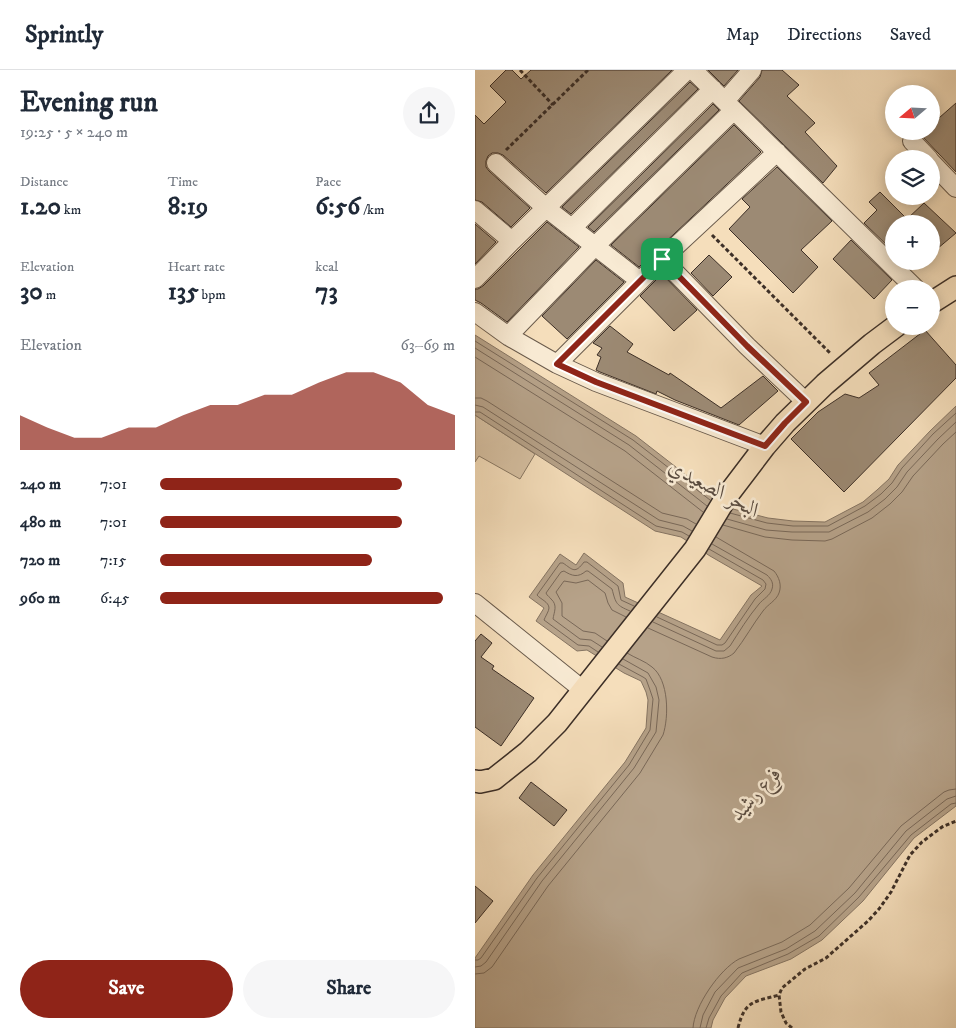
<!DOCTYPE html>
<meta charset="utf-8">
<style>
body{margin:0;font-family:"IM FELL DW Pica",Amiri,serif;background:#f6f6f7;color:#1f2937;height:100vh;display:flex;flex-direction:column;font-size:19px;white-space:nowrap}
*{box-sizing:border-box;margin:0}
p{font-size:16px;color:#747a83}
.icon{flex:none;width:28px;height:28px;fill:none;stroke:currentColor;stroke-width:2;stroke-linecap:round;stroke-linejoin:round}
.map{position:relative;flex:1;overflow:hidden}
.panel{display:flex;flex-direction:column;background:#fff;width:475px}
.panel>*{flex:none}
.needle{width:32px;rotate:251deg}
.controls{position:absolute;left:410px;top:15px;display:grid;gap:10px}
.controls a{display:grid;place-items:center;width:55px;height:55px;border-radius:50%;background:#fff;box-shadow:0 2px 12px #0003;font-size:25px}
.pin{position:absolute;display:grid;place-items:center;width:42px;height:42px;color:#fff;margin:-21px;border-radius:10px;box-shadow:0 2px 8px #0006}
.round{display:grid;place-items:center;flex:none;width:52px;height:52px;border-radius:26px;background:#f6f6f7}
.overview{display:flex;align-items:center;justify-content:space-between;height:85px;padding:0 20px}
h1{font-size:28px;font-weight:700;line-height:38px}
.metrics{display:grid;grid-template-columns:repeat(3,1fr);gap:8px;height:85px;padding:5px 20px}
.metrics div{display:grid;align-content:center}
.metrics b{font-size:25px;font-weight:700}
.metrics small{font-size:14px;font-weight:400}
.metrics p{font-size:14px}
.chart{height:140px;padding:10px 20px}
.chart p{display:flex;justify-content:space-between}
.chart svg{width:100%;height:90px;margin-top:5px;fill:#8f2418;opacity:.7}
.action{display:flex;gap:10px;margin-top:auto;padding:10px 20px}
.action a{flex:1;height:58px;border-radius:30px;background:#8f2418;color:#fff;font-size:20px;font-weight:700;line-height:58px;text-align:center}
.action a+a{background:#f6f6f7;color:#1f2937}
ul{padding:0 20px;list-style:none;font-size:16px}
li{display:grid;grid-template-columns:80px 60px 1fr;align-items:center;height:38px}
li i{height:12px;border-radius:6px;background:#8f2418}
header{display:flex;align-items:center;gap:30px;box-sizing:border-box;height:70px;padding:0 25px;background:#fff;border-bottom:1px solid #e0e1e3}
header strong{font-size:24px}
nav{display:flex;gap:28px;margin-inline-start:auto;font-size:18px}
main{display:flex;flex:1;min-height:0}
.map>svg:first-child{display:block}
.green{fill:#d6c0a2;stroke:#897864}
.water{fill:#b6a289;stroke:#857462}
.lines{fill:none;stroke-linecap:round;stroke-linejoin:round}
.shore{stroke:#796858;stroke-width:1}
.building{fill:#9c8a74;stroke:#3c2f27}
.minor-casing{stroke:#6a5b4c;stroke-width:20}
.major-casing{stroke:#3c2f27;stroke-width:24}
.path{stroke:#3c2f27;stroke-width:3;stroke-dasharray:4 2.5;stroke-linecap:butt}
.minor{stroke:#f8ead3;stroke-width:18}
.major{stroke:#f5debb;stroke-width:21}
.route-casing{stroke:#fff;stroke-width:10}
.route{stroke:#8f2418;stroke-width:6}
.labels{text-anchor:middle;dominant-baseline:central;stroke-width:5;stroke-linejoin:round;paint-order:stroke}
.water-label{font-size:21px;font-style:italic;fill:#5a4c40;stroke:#f8ead3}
</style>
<header>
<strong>Sprintly</strong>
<nav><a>Map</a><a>Directions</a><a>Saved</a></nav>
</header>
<main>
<section class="panel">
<div class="overview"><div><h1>Evening run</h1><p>19:25 · 5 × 240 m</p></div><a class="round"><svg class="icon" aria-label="share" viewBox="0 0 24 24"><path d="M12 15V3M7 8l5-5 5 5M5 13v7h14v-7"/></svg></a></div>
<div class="metrics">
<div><p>Distance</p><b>1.20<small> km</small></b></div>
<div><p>Time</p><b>8:19</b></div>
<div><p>Pace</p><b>6:56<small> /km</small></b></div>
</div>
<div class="metrics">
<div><p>Elevation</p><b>30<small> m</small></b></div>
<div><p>Heart rate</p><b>135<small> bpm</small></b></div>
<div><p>kcal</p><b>73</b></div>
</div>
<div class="chart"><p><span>Elevation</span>63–69 m</p>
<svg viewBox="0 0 160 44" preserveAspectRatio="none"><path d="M0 44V27L10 33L20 38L30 38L40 33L50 33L60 27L70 22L80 22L90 17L100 17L110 11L120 6L130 6L140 11L150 22L160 27V44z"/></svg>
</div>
<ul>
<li><b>240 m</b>7:01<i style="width:82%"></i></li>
<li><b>480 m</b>7:01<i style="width:82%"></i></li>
<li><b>720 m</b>7:15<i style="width:72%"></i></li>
<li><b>960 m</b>6:45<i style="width:96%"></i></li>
</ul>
<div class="action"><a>Save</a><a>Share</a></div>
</section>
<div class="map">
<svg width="481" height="958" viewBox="0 0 481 958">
<rect width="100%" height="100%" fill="#f5debb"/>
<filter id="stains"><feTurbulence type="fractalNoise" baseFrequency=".004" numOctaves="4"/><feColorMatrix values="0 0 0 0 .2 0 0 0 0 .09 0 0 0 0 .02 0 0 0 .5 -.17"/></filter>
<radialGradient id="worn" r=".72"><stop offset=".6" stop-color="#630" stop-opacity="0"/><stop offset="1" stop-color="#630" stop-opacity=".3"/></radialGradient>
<path class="green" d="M0,345L60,384L45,409L4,386L0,392Z"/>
<path class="water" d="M0,265L161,366L242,429L258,439L293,448L318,451L350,452L388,432L402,420L414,409L423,395L455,361L481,336V736L439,768L388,831L347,870L316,889L271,906L250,928L238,950L236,958H0V888L58,805L150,692L171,658L173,630L171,622L166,611L149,603L112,580L102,581L61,551L69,538L54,527L85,484L101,495L109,483L148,513L150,527L245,570L276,525L287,516L235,486L206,467L180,461L0,345Z"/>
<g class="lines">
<path class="shore" d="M0,271L158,370L235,430
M0,278L154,375L232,436
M0,287L150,381L228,442
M0,328H6L12,331L187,443L212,449L221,454
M0,335L8,337L184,450L208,456L217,461
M0,342H5L181,456L207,462L214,466
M255,443L292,453L318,456H353L390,436L406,424L417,413L427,398L458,364L481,343
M252,449L291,460L317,462H354L393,442L410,429L422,417L432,402L463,369L481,352
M248,455L290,467L317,470L350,471L357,469L397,448L415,434L427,422L438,406L468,374L481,362
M182,547L242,575H247L250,573L280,529L290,519L291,514L288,510L234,479
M178,552L241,581H249L255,576C264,562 273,547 284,534C288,529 295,526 297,519C299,513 296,509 292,505L237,474
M173,558L237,587C246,590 253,588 259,583C270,569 278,554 288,541C293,534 301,531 304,523C307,515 304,507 299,501L241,467
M132,571L120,563L108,561L87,546V533L81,522L89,511L101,513L113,510L130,523L133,533L137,540L151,547
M127,577L116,570L105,569L78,549C79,542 83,535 76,529C75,527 72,526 71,523L86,502L89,501C97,506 103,508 111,501H113L137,519C141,534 141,535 155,541
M123,582L114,576L103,575L69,550C70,547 74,541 74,538C74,532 65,529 62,525L85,493H88C98,500 100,504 109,492H112L143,516L146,530L159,536
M0,890H3L6,888L62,808L154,695L175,660L178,629L175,620L171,609L168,607L144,594
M0,897L6,896L11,892L67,811L159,698L181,662L184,630L181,617L173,603L148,589
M0,904L9,903L17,897L73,816L165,703L188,665C194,647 194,610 177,597C170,591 160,588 152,583
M218,958C219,936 245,899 264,889L307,872L335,855L374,818L426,756L469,722L474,720L481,719
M225,958L228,945L240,922L263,898L311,879L340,861L380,823L431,761L472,729L481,726
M231,958L234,948L246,926L267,903L313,884L344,866L384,827L436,765L476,734L481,733"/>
</g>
<path class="building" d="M31,0H37L46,9L56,0H197L71,123L28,85L23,83H17L13,86L11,91V97L14,101L55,138L36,157L7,132L0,130V45L9,54L31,32L15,16Z
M233,0H263L249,16Z
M287,0H307L324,15L312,26L340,53L330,62L362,96L348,113L264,31L285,7Z
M215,12L223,19L96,144L87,137Z
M481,33V102L446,65L450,61H456V55Z
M238,34L244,40L119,162L113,157Z
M259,55L286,82L164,197L136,175Z
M302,97L357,151L326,180L343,197L318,223L254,159L275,137L267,129Z
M405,122L432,149L449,133L481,163L456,184V154H419V182L389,153L402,140L394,132Z
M72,152L104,177L32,252L6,233L0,230V219H3L8,216Z
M0,154L21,172L0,194Z
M376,170L417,210L399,229L358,189Z
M234,185L257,207L238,226L216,203Z
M121,190L149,212L92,269L67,246Z
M187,204L222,240L199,261L165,226Z
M135,256L158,274L152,282L194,305L195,303L246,338L288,306L303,321L264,355L200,330L182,321L181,324L125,302L121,300L126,287L122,285L127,278L118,273Z
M450,260L481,295V308L369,422L316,369L343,342L370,324L384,328L404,315L394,303Z
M6,564L17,573L6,587L19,596L17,599L59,628L26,676L0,657V571Z
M56,712L92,740L79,756L44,728Z
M0,816L18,831L0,853Z"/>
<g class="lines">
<g class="minor-casing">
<path id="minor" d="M218,0L441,219
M250,31L277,0
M437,71L454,89
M456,92L481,118
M21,93L71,138L165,211L187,189L302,82
M0,140L37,171
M97,158L238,19
M187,189L272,276L331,332
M0,209L37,171L212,0
M0,242L33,266L82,294L121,312L290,376
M33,266L120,176L259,40
M82,294L165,211
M0,533L108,620"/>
</g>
<g class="major-casing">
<path id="major" d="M456,233L481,217
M0,711L5,712L19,709L53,682L82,653L220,479L252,426L290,376L310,353L350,314L397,274L421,256"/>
</g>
<path class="path" d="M45,0L78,35
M31,80L113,0
M237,165L356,284
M263,958C270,930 279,932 304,925
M317,958L311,953L306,942L304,925L307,918L330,899L351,888L393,851L404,839L416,822L435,785L447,772L467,757L481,751"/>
<use href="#minor" class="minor"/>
<use href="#major" class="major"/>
</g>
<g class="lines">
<g class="route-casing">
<path id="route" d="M187,189L272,276L331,332L310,353L290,376L121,312L82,294Z"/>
</g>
<use href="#route" class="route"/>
</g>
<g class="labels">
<g class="water-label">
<text transform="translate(239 419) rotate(28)">البحر الصعيدي</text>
<text transform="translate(281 724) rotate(-48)">فرع رشيد</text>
</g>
</g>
<rect width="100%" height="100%" filter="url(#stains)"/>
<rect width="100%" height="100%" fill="url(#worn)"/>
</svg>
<div class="controls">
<a><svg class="needle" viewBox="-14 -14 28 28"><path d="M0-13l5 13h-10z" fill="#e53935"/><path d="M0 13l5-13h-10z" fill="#747a83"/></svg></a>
<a><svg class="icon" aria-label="layers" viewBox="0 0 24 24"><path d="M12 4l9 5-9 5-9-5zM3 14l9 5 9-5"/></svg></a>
<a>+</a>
<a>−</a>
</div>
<div class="pin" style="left:187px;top:189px;background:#1e9e55"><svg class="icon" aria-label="arrive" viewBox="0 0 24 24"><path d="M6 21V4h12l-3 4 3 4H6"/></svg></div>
</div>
</main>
